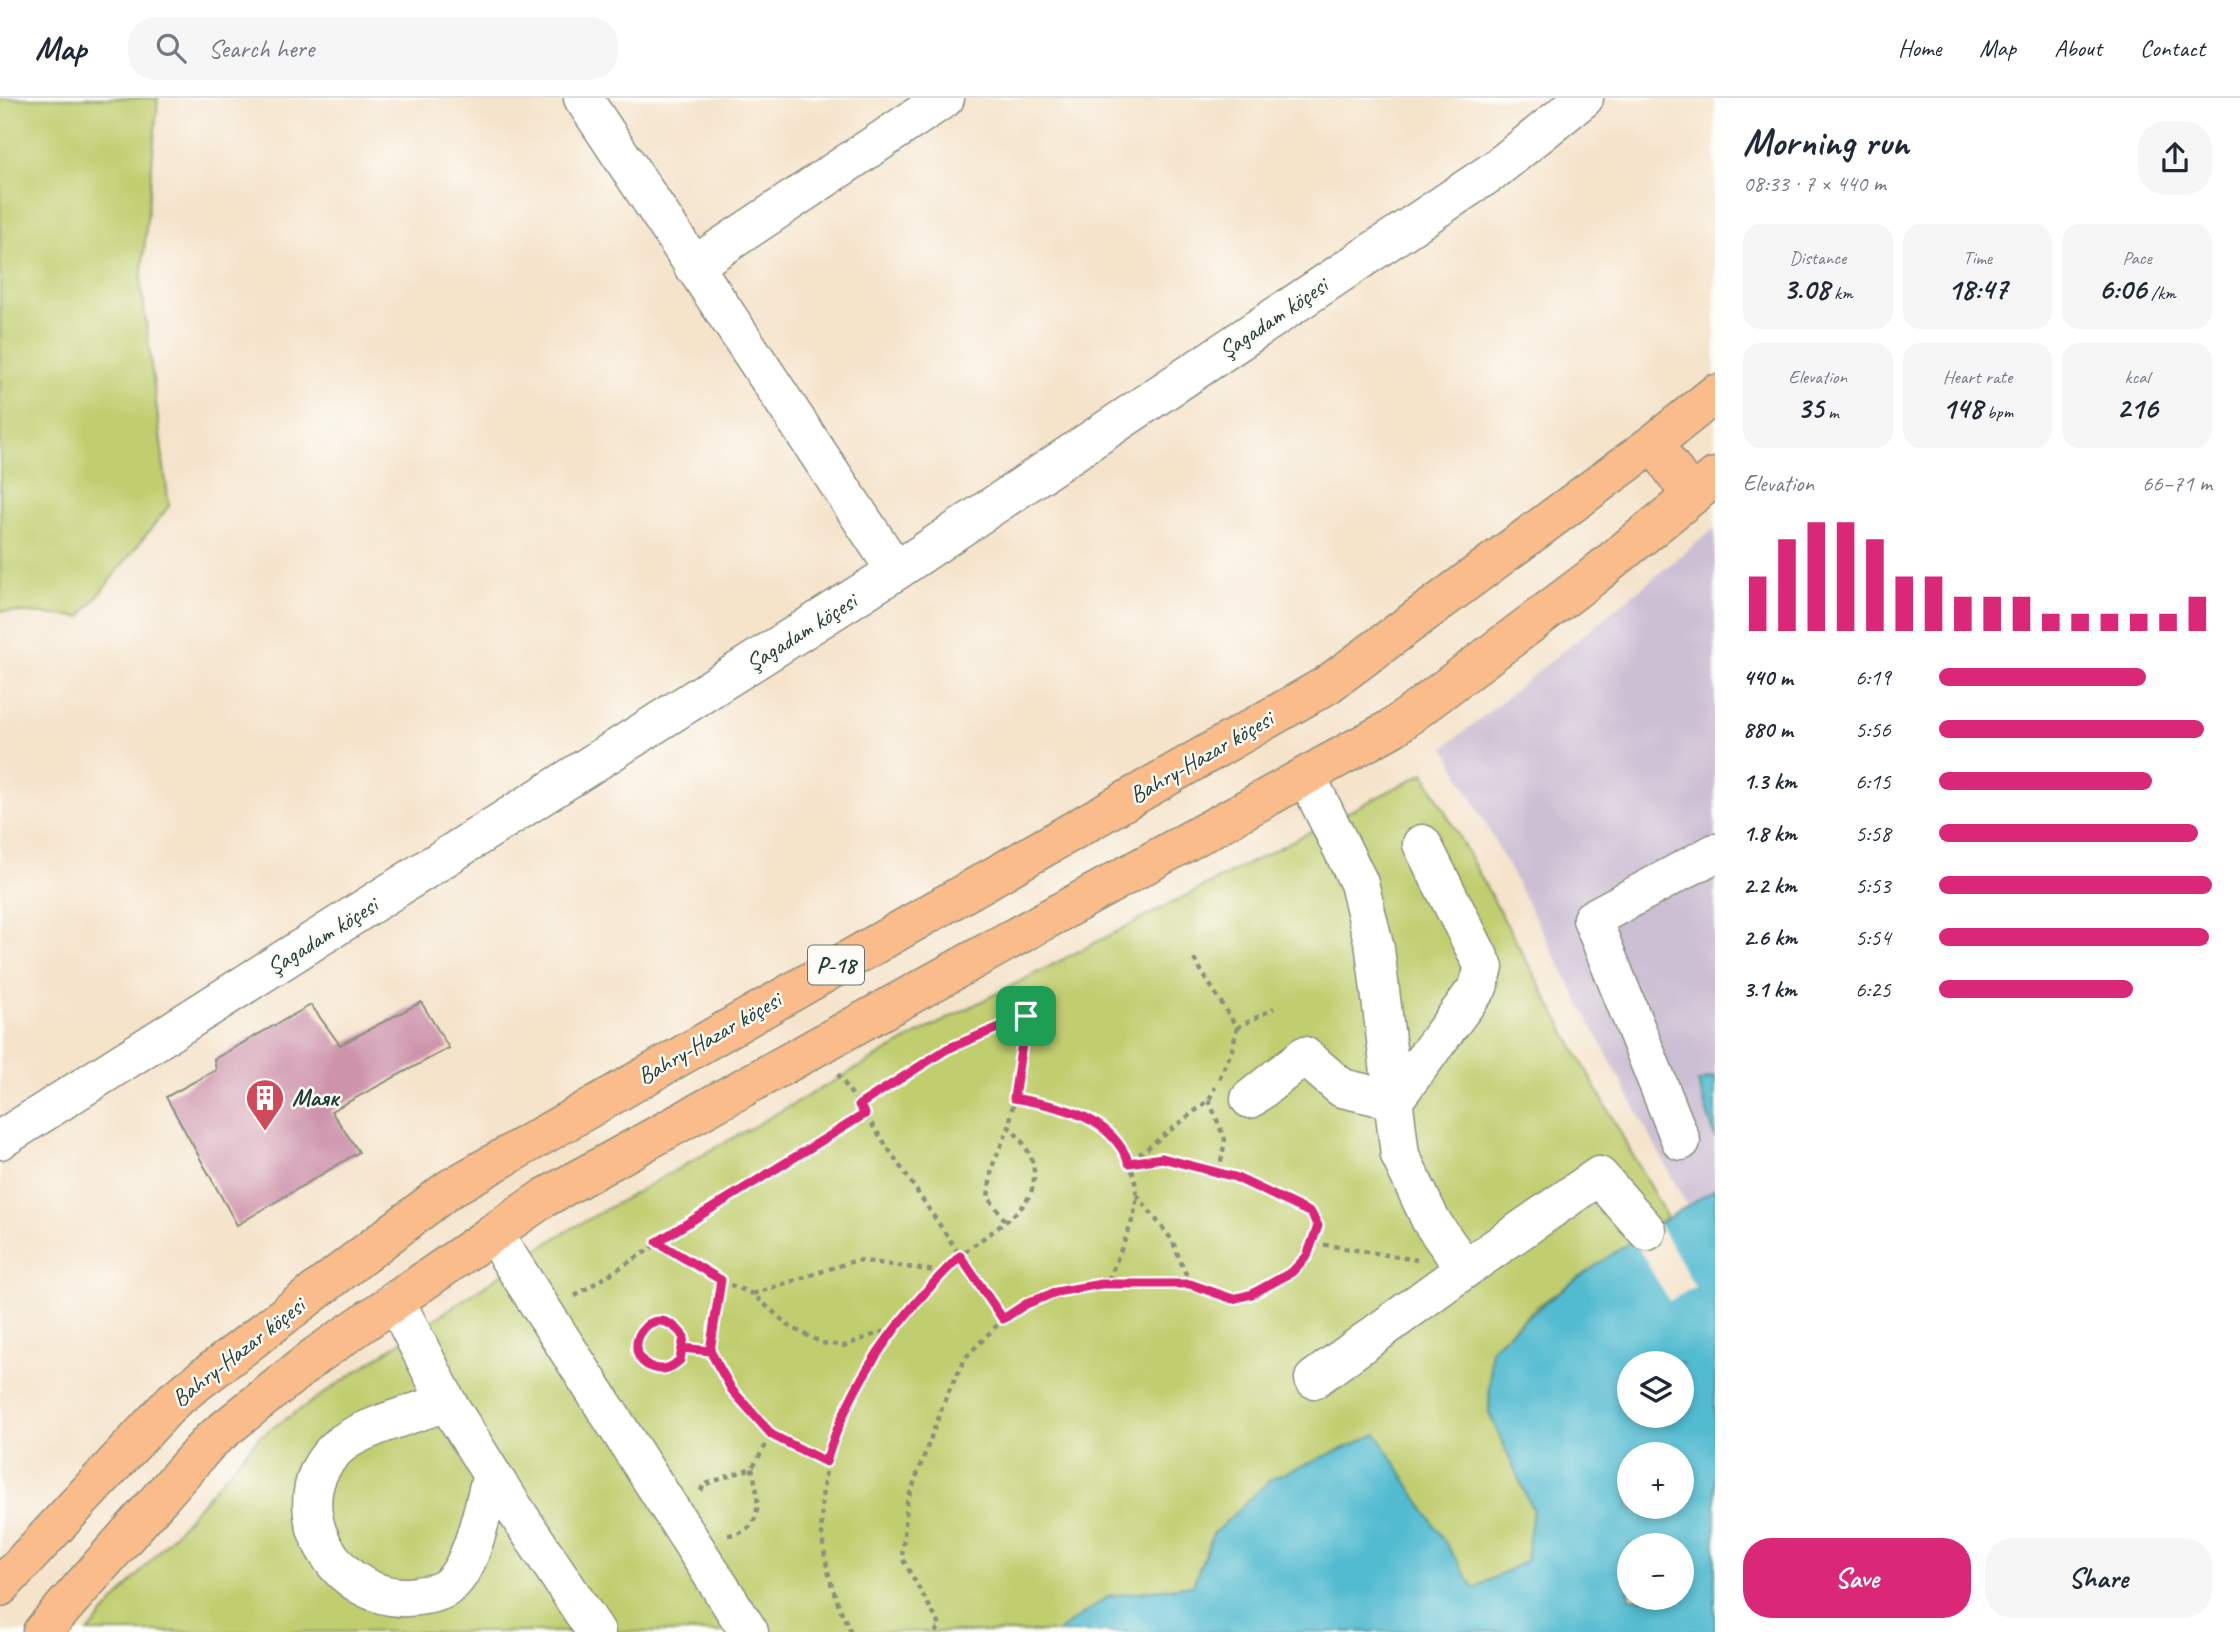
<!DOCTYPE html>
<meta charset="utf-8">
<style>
body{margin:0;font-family:Caveat,sans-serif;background:#f6f6f7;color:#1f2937;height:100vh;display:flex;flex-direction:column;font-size:26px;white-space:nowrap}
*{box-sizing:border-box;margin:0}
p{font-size:23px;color:#747a83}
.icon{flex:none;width:38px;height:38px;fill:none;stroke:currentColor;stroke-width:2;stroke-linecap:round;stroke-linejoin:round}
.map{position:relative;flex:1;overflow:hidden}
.side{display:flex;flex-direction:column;background:#fff;width:525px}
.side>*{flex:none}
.tools{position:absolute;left:1617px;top:1253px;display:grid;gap:14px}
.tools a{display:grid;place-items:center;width:77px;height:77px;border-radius:50%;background:#fff;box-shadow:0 4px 10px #0003;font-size:35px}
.pin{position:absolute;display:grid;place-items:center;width:60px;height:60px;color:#fff;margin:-30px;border-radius:14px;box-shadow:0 4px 10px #0006}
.round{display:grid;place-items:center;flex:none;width:74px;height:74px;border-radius:28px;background:#f6f6f7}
.headline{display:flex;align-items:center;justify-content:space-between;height:119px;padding:0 28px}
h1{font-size:38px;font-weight:800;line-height:52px}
.figures{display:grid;grid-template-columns:repeat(3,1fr);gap:10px;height:119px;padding:7px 28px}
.figures div{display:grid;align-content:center;border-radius:18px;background:#f6f6f7;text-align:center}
.figures b{font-size:30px;font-weight:800}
.figures small{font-size:19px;font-weight:400}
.figures p{font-size:19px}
.chart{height:196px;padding:14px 28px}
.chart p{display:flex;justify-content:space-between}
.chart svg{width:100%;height:126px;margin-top:7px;stroke:#db2777;stroke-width:6}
.button{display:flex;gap:14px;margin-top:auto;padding:14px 28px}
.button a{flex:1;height:80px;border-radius:28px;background:#db2777;color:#fff;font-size:28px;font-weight:800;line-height:80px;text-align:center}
.button a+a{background:#f6f6f7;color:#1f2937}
ul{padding:0 28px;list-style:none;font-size:23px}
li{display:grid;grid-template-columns:112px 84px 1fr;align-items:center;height:52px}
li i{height:18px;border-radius:9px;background:#db2777}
header{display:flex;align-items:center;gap:42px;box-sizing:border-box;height:98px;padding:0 35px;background:#fff;border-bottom:2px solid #e0e1e3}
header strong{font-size:33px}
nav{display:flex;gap:38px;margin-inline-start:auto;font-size:24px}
.search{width:490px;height:63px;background:#f6f6f7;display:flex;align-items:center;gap:18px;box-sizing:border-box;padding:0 24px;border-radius:28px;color:#747a83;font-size:26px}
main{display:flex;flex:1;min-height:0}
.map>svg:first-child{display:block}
.industrial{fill:#ccbed3}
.green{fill:#c1ce70;stroke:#708652;stroke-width:2}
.water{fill:#53bbd0;stroke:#397c82;stroke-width:2;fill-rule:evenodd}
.pier{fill:#f5e3ca}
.building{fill:#cd93ab}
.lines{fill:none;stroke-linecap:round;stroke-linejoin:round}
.minor-casing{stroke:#8a907f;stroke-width:41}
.highway-casing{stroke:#8a907f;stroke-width:41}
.path{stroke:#8a907f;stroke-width:4.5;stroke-dasharray:5 5;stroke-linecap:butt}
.minor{stroke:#fff;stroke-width:38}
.highway{stroke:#fabc8b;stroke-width:38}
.route-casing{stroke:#fff;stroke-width:14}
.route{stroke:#db2777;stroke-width:9}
.labels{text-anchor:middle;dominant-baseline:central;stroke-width:5;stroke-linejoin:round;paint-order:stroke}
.shield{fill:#fdfcf7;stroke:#62766e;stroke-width:2}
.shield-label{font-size:23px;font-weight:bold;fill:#1f3d34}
.street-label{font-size:24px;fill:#1f3d34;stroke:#fdfcf7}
.poi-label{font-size:24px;font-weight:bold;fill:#1f3d34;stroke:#fdfcf7;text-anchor:start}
</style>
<header>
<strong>Map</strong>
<div class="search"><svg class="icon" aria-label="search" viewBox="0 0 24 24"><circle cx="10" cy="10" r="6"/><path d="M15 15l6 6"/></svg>Search here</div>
<nav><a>Home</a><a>Map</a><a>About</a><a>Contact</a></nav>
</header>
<main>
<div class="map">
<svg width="1715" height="1534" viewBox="0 0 1715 1534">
<rect width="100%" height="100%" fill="#fdfcf7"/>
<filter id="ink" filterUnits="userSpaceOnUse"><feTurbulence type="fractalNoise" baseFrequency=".0143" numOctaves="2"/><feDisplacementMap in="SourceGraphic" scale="14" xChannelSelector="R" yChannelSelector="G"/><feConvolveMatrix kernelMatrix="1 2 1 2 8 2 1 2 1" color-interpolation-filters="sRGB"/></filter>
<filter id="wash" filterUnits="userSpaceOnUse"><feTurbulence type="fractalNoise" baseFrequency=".00686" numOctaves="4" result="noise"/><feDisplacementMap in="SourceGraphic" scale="28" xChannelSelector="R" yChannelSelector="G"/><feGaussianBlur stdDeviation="1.57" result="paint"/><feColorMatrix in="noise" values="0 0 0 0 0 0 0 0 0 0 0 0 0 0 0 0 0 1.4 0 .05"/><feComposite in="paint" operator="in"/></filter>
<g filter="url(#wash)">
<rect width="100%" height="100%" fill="#f5e3ca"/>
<path class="industrial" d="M1715,430V978L1698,984L1715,1040V1091L1687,1108L1445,649Z"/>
<path class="green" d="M0,0H158L141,186L169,408L81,519L0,513Z
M1424,675L1667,1120L1536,1209L1491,1251L1489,1315L1533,1412L1526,1463L1474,1490L1213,1436L1193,1487L1109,1498L1058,1534H88L259,1339L560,1137L918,936Z"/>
<path class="water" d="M1715,978V1040L1698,984Z
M1715,1091V1534H1058L1109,1498L1193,1487L1213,1436L1271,1381L1377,1336L1474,1490L1526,1463L1533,1412L1489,1315L1491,1251C1559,1188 1636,1139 1715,1091ZM1629,1265H1682V1318H1629ZM1629,1356H1682V1409H1629ZM1629,1447H1682V1500H1629Z"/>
<path class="pier" d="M1659,1126L1695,1189L1669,1203L1633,1141Z"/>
<g id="blocks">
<path class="building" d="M421,904L449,950L331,1013L359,1054L237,1127L166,999L216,972L214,961L311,907L340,947Z"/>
</g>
</g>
<g filter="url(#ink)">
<use href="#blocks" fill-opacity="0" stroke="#8a907f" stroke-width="2"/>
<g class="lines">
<g class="minor-casing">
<path id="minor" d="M583,0L896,473
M693,168L945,0
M1307,679L1359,785L1375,851L1400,1057L1431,1123L1465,1171L1599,1078L1647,1133
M1250,1001L1304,958L1342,990L1394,1002L1478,889L1484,869L1422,746
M0,1042L896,473L1496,71L1584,0
M1681,1043L1592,821L1715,755
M493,1135L749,1534
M395,1202L447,1304L492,1377C483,1407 473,1471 447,1489C440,1495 426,1497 417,1498C338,1511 274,1404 339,1348C359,1330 419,1314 447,1304
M1314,1281L1465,1171
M492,1377L596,1534"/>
</g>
<g class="highway-casing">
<path id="highway" d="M1654,345L1691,398
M0,1489L174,1302L449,1091L1327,587L1654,345L1715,296
M42,1534L210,1343L317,1257L544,1100L1394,629L1591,480L1715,379"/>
</g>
<path class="path" d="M1194,861L1237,930L1232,952L1219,981
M1237,930L1274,910
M838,976L1003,1221C1052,1189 1091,1187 1149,1186C1162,1186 1178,1183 1191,1186C1205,1189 1218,1199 1232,1200C1257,1203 1307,1166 1315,1142C1318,1133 1318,1126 1313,1117C1298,1096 1193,1065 1165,1061C1154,1060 1140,1063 1128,1065
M1209,1002L1225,1042L1219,1074
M859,1007L947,951L1026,918L1014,1000C1034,1004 1054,1006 1073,1012C1109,1024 1140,1065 1136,1104C1134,1127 1115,1163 1107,1186
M1131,1063L1209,1002L1215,989
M1137,1097L1172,1142L1190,1186
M1005,1122L988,1099L992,1069L1009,1029
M657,1144L721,1183L711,1253
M1314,1145L1417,1162
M721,1183L753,1196L789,1228L822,1245L844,1248L895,1229
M753,1196L857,1162L943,1174
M575,1198L865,1016
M636 1247a24 24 0 1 1 48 0a24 24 0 1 1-48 0Z
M682,1250L711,1253L732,1292L772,1337
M701,1393L703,1387L752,1370L772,1337L826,1364
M728,1437C767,1435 758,1396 752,1370
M851,1534C777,1391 853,1263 957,1161C976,1142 1022,1119 1031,1094C1041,1068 1026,1045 1009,1029L1014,1000
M935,1534L941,1529L902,1460L907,1404L946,1299L966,1259L1003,1221"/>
<use href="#minor" class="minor"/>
<use href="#highway" class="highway"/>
</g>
</g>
<g class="lines" filter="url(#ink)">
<g class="route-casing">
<path id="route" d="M1026,918L947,951L859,1007L865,1016L657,1144L721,1182L710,1253L682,1250L684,1239C651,1193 614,1259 655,1270C665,1273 672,1269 680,1262L682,1250L710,1253L732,1292L772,1337L826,1364C850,1282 900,1217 960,1158L1003,1221L1026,1206L1056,1194L1101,1186H1190L1233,1201L1252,1196L1292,1174L1307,1158L1318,1128L1311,1115L1235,1079L1162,1060L1129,1065C1110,1016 1059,1009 1014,1000L1026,918"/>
</g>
<use href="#route" class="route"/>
</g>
<defs>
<g id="building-pin" transform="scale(2.0125)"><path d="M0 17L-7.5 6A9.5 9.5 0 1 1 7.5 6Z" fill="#d1495b" stroke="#fdfcf7"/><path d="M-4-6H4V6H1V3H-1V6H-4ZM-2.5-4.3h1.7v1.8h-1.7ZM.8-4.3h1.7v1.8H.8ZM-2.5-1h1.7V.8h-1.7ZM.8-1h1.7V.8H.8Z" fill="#fff"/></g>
</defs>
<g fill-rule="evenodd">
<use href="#building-pin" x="265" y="1000"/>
</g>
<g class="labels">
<rect class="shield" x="808" y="847.5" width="56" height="39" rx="5"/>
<g class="shield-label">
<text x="836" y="867">P-18</text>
</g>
<g class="street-label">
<text transform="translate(1273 220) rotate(-34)">Şagadam köçesi</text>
<text transform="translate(801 534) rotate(-32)">Şagadam köçesi</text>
<text transform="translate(1201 659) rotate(-30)">Bahry-Hazar köçesi</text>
<text transform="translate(322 838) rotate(-32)">Şagadam köçesi</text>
<text transform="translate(709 940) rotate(-30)">Bahry-Hazar köçesi</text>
<text transform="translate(238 1254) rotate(-38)">Bahry-Hazar köçesi</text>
</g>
<g class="poi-label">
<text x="292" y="1000">Маяк</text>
</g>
</g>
</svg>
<div class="tools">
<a><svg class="icon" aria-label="layers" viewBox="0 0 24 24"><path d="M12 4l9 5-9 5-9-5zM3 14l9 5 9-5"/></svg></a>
<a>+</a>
<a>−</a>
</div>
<div class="pin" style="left:1026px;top:918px;background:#1e9e55"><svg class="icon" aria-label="arrive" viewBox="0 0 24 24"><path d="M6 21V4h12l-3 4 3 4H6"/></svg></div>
</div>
<section class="side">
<div class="headline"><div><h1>Morning run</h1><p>08:33 · 7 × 440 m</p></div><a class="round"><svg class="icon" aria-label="share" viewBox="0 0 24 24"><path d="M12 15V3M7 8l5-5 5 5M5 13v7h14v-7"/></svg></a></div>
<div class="figures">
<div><p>Distance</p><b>3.08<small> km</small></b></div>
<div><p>Time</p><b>18:47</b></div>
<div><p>Pace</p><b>6:06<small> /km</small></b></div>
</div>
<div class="figures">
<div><p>Elevation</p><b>35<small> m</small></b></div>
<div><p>Heart rate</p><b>148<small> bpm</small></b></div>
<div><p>kcal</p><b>216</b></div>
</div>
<div class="chart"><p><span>Elevation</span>66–71 m</p>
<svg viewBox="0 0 160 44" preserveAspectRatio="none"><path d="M5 44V25M15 44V12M25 44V6M35 44V6M45 44V12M55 44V25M65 44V25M75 44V32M85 44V32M95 44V32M105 44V38M115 44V38M125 44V38M135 44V38M145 44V38M155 44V32"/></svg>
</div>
<ul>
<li><b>440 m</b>6:19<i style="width:76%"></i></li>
<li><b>880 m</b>5:56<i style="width:97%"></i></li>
<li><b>1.3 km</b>6:15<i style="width:78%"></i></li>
<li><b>1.8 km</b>5:58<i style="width:95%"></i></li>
<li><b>2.2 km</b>5:53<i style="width:100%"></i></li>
<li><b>2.6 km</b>5:54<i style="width:99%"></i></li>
<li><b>3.1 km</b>6:25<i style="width:71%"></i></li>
</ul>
<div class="button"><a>Save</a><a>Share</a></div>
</section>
</main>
